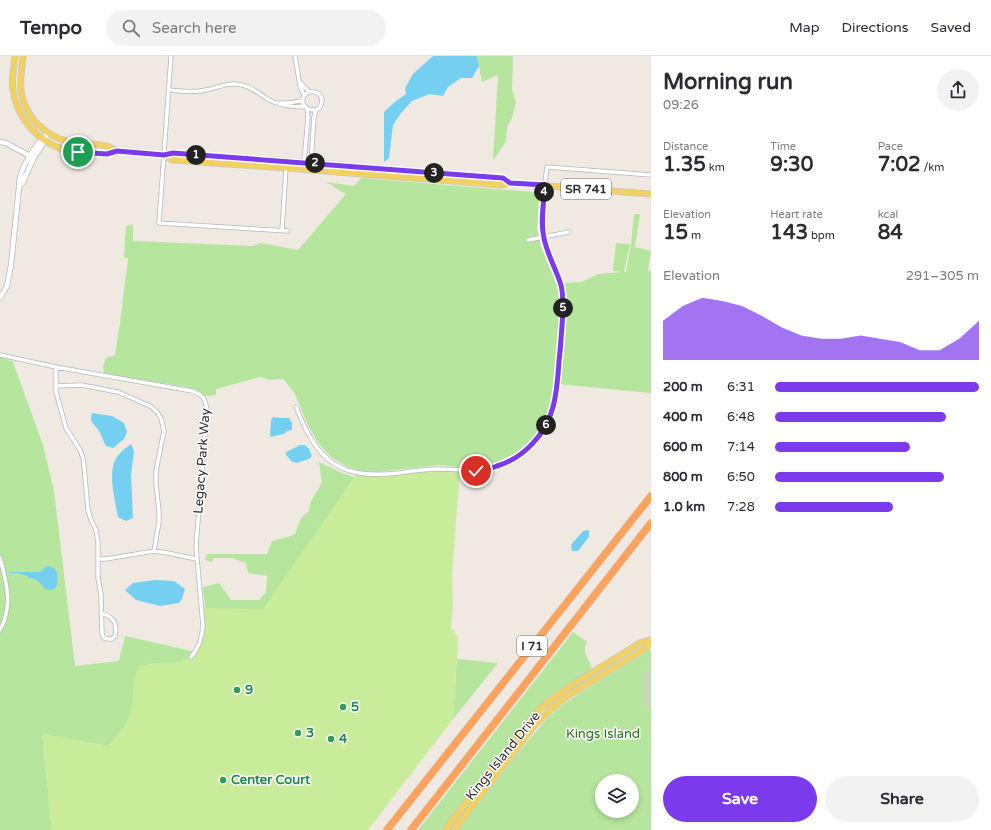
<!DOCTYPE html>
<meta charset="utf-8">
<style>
body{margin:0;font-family:"Varela Round",sans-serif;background:#f2f2f3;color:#2b2b33;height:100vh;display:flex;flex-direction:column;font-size:15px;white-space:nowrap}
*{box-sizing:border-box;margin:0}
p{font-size:13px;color:#7c7c81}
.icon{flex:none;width:22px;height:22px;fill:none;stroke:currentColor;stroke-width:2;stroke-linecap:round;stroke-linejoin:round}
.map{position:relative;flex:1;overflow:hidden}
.panel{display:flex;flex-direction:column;background:#fff;width:340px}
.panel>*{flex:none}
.buttons{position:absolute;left:595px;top:718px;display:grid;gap:8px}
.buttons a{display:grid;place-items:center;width:44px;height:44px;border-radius:50%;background:#fff;box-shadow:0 2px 6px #0003;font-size:20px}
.pin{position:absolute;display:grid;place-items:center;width:34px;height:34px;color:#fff;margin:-17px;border:2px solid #fff;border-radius:50%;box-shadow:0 1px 4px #0007}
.km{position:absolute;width:20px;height:20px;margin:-10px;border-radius:50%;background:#222;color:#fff;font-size:11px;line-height:20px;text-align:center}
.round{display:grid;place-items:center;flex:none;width:42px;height:42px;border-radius:21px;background:#f2f2f3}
.summary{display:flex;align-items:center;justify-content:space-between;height:68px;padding:0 12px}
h1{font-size:22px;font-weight:800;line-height:30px}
.figures{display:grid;grid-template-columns:repeat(3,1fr);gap:6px;height:68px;padding:4px 12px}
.figures div{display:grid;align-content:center}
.figures b{font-size:20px;font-weight:800}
.figures small{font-size:11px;font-weight:400}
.figures p{font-size:11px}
.chart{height:112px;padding:8px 12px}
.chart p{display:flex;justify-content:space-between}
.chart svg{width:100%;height:72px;margin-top:4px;fill:#7c3aed;opacity:.7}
.primary-button{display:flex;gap:8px;margin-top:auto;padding:8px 12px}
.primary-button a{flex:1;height:46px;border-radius:24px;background:#7c3aed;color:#fff;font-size:16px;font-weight:800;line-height:46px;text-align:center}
.primary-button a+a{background:#f2f2f3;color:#2b2b33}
ul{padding:0 12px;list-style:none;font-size:13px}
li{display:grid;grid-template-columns:64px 48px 1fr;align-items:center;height:30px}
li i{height:10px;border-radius:5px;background:#7c3aed}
header{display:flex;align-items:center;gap:24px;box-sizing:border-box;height:56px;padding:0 20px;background:#fff;border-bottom:1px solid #e1e1e2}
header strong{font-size:19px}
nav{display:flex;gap:22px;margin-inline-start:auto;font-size:14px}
.search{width:280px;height:36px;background:#f2f2f3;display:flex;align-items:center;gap:10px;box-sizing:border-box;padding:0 14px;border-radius:22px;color:#7c7c81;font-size:15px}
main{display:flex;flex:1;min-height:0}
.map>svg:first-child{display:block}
.green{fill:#b6e59e;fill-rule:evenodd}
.cemetery{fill:#c8d9b8}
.pitch{fill:#c9ec9a}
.water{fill:#75cff0}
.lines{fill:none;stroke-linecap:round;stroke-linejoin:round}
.minor-casing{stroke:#b4b7c1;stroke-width:5}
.tertiary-casing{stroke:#b4b7c1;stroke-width:6}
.primary-casing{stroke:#c9c9c9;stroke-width:7}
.motorway-casing{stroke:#c9c9c9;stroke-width:8}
.minor{stroke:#fff;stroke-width:3.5}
.tertiary{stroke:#fff;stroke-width:4.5}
.primary{stroke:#f2d163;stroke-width:5.5}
.motorway{stroke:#ffa35c;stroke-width:7}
.route-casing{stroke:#fff;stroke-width:8}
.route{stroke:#7c3aed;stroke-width:5}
.leisure-dot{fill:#2e9e5b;stroke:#fff;stroke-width:1.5}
.labels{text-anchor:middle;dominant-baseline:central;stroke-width:3;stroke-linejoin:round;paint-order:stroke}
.shield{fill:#fff;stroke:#6d6d6d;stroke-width:1}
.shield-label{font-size:12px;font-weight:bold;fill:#2e2e2e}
.street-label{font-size:13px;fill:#2e2e2e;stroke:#fff}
.leisure-label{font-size:13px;font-weight:bold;fill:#27864d;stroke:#fff;text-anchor:start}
.park-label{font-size:13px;fill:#2c6e1b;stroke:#fff}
</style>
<header>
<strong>Tempo</strong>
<div class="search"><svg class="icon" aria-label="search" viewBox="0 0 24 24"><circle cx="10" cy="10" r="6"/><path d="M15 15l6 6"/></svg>Search here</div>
<nav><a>Map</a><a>Directions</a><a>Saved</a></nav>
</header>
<main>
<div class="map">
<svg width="651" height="774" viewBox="0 0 651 774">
<rect width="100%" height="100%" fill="#efe9e1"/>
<path class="green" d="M477,0H513L512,34L516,46L512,62L507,71L506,85L493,105L498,19L482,26Z
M361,122L533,136L536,138L539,143L537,173L541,191L557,229L559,238L560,250L553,339L547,361L537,378L520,395L496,407L481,411L466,412L439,409L376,416L361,415L346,410L331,401L319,388L308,369L294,336L283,323L270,324L260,321L216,333V339L206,340L187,331L104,318L103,311L106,302L115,299L120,267L128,202H124L126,170L133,168V185L253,190L261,187L298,194L346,138L326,126L354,130Z
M634,158H640L635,191L651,195L648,214L651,216V337L557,328L563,254L560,227L581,226L599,218L623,216L613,215L616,187L630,188L624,216H626L631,188Z
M0,298L13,306L43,389L54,435L75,610L119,605L125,580L196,596C183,610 166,607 149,608L131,655L128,665L109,690L42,678L52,774H0Z
M319,406L342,417L360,423L283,554L206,560L203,531L219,527L231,544H259L266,536L267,520L248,517L246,507L231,502H214L212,506L205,504L207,498H267L272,485L288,481L295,478L301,462L309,455L311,445L322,427Z
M573,576L587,586C581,598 590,603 592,613L553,638L539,651L526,666L441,774H418Z
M651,593V774H458L518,697L548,661L565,647L583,635ZM602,725H632V755H602Z
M457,603L498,607L453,663Z"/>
<path class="cemetery" d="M642,615H651V651H643Z"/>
<path class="pitch" d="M423,414H460L452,519L453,550L451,572L457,579L458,588L453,663L368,774H52L42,678L109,690L128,665L131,655L135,618L140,610L149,608L175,607L183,605L191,601L202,579L201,552L263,553L357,417L366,419Z"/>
<path class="water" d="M433,0H477L479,10L472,22H461L448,31L443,40L430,38L412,45L401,57L393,69L389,102L384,106V56L396,45L406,38L405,32L413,18Z
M92,357L112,360L124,367L127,376L124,383L113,392L106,390L99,375L91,365Z
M273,361L280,362H289L292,367V374L287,375L284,378L270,381L271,364Z
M131,388L134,395L131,419L133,462L126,465L118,461C115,445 107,414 117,401C120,396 126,392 131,388Z
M300,389H305L309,393L312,400L309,403L296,407L291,405L285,397L290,394Z
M589,474V481L578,495H572L571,489L583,475Z
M50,510L57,515C58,525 59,538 45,533C41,527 36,522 28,522V520L17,517H10V516H40L46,511Z
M155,524L174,525L185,533L182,543L179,547L160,550L136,544L125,534L133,527Z"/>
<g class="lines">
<g class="minor-casing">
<path id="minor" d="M171,0L159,167L288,175
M295,0L300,30L304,39
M300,26L309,36C316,35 322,38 322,45C320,65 289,47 309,36
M169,34C181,35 194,37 206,34C216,32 226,27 236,28C250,29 258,37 269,44C281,50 292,51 305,51
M280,47C288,47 296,47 303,44
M304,106L308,61L307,53
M311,107L314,61L316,54
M282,174L286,112
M528,184L569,176
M0,299L56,311L192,335C203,339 205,342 207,353L196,490L203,570C202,583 199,592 191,601
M56,311V336L66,372L80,394L83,402L84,410L88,454L91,464L96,474L98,487V522L101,538L102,578L104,582L108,583H112L115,580C118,566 113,561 101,557
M56,330L81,329L118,336L150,350L157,356L161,362L164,375L156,415V427L159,456V466L154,495
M296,351C301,362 305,374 312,384C332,418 363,421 399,417C412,415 424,413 438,413C458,413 477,417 497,410C524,402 546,378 553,351C558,332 559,311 560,291C562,273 565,253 562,234C558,213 545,196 543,174C542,164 543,154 544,144C545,133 545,122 547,111L651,119
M0,502C7,527 13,551 0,574
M98,503H106L154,495L168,497L196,503"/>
</g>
<g class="tertiary-casing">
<path id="tertiary" d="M0,86L6,87L30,100
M19,131L23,126L33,103L43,88V86L47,77
M0,242L7,230L11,209L19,131C19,114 30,99 39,86H43"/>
</g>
<g class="primary-casing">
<path id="primary" d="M15,0C14,11 11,22 13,34C17,62 38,87 66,94C74,96 83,97 91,97C96,97 101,98 106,98C110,98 114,95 118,95C136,94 155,100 173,97L304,106L503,122L510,127
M23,0C22,11 20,23 21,34C24,60 44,80 70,86C82,89 94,87 106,90C110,91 114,93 117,95
M164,99L172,104L286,112L502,129L510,127L651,138
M445,774L528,667L541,652L551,644L572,629L640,587L651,584
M454,774L534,670L550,654L566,641L646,592L650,585"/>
</g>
<g class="motorway-casing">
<path id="motorway" d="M387,774L651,440
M411,774L651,467"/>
</g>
<use href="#minor" class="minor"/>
<use href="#tertiary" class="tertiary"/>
<use href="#primary" class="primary"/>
<use href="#motorway" class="motorway"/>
</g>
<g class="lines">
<g class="route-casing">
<path id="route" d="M78,96L107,98L117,95L164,99L173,97L199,99L503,122L510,127L545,129C544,147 540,165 544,182C547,198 556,213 561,229C563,237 563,245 563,254C562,271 561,288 559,305C558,321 557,336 553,351C546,378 524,402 497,410C490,413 483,414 476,415"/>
</g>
<use href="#route" class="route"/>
</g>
<g class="leisure-dot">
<circle cx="237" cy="634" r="4"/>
<circle cx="343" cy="651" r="4"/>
<circle cx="298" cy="677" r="4"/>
<circle cx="331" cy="683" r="4"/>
<circle cx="223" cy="724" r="4"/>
</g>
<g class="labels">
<g class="shield">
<rect x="561" y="123" width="50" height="20" rx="3"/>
<rect x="517" y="580" width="30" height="20" rx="3"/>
</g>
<g class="shield-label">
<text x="586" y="133">SR 741</text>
<text x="532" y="590">I 71</text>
</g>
<g class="street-label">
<text transform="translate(202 405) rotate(-86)">Legacy Park Way</text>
<text transform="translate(503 700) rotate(-51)">Kings Island Drive</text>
</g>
<g class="leisure-label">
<text x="245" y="634">9</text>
<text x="351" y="651">5</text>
<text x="306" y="677">3</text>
<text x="339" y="683">4</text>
<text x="231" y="724">Center Court</text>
</g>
<g class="park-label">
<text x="603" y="678">Kings Island</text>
</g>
</g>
</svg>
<div class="buttons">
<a><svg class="icon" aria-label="layers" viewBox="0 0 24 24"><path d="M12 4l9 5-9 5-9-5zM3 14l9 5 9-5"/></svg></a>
</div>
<div class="pin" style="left:78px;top:96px;background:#1e9e55"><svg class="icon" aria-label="arrive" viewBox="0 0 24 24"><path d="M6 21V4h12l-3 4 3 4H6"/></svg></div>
<div class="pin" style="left:476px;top:415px;background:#d93025"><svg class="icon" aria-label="check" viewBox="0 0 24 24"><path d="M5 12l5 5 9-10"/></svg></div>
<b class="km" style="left:196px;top:99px">1</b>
<b class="km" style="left:315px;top:107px">2</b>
<b class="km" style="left:434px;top:117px">3</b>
<b class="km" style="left:544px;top:136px">4</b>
<b class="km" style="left:563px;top:252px">5</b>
<b class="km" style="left:546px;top:369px">6</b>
</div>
<section class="panel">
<div class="summary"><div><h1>Morning run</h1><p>09:26</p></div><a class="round"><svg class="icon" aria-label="share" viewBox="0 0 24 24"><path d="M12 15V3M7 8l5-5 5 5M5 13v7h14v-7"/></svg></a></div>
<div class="figures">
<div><p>Distance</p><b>1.35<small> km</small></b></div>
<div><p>Time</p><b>9:30</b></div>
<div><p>Pace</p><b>7:02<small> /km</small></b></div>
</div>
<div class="figures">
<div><p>Elevation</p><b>15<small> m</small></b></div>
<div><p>Heart rate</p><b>143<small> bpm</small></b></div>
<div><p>kcal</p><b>84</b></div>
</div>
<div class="chart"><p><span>Elevation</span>291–305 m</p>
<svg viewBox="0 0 160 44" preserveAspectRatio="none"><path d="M0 44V20L10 11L20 6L30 8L40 11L50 17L60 24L70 29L80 31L90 31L100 29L110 31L120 33L130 38L140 38L150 31L160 20V44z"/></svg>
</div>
<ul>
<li><b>200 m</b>6:31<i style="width:100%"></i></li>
<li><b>400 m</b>6:48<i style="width:84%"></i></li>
<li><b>600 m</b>7:14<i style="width:66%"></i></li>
<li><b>800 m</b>6:50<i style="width:83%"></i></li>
<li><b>1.0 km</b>7:28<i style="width:58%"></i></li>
</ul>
<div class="primary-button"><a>Save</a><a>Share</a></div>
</section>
</main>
